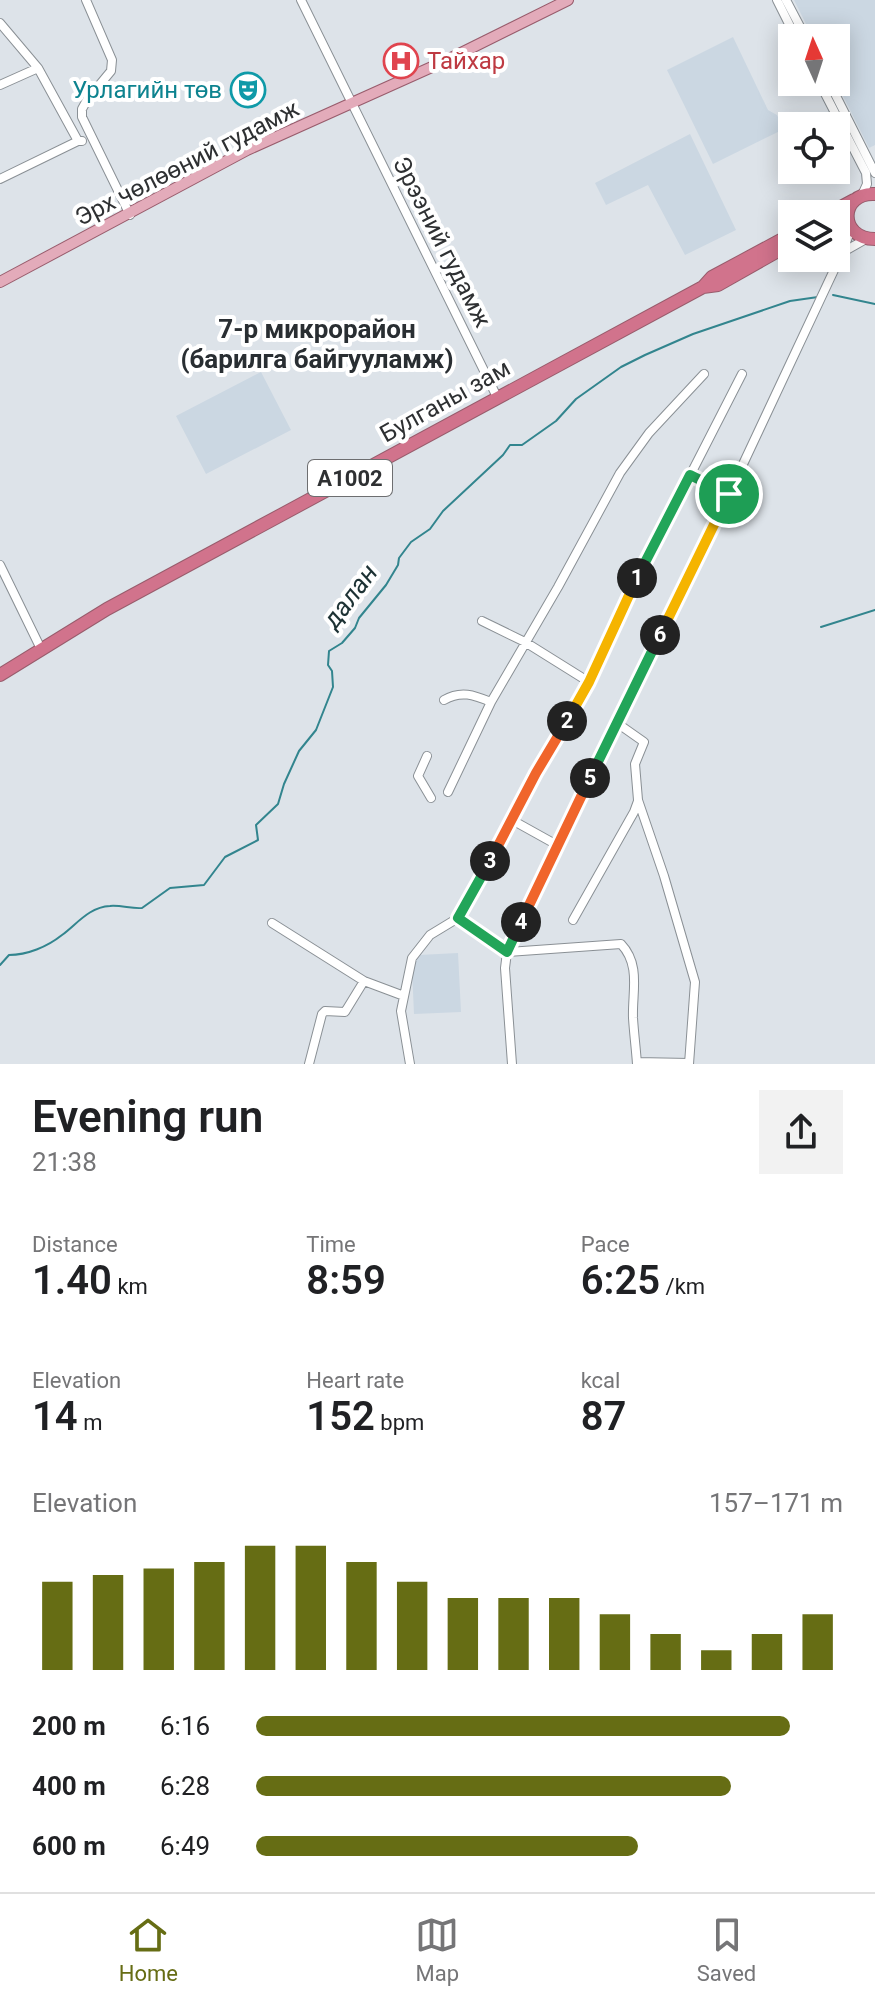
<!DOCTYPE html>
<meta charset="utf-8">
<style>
body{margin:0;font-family:Roboto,sans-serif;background:#f2f2f2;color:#202124;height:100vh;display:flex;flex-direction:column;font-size:30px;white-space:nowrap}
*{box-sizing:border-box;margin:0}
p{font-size:26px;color:#757577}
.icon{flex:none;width:44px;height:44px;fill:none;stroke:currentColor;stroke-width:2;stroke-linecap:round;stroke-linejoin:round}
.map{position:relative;height:1064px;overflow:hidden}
.drawer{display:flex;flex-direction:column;background:#fff;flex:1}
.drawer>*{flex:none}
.needle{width:52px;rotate:357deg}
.tools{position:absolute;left:778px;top:24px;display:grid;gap:16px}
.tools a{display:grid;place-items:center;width:72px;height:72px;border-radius:0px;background:#fff;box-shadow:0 4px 20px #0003;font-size:40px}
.pin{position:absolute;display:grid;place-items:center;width:68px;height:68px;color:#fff;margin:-34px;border:4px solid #fff;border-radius:50%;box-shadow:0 2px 8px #0007}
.km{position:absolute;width:40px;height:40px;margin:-20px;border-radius:50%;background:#222;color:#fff;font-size:22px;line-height:40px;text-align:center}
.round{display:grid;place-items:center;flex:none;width:84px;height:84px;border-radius:0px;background:#f2f2f2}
.summary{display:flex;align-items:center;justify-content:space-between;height:136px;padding:0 32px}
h1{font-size:44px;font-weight:600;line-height:60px}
.metrics{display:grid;grid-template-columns:repeat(3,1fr);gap:12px;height:136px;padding:8px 32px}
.metrics div{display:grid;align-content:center}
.metrics b{font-size:40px;font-weight:600}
.metrics small{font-size:22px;font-weight:400}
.metrics p{font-size:22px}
.chart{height:224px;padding:16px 32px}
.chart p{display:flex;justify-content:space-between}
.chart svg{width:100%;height:144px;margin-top:8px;stroke:#666d14;stroke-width:6}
ul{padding:0 32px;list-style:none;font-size:26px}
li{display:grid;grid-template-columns:128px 96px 1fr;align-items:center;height:60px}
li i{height:20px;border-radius:10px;background:#666d14}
.menu{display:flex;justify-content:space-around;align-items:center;height:112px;border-top:2px solid #e0e0e0;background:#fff;font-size:22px;color:#757577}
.menu a{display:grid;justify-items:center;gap:4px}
.menu .active{color:#666d14}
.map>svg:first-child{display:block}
.built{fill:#cbd7e2}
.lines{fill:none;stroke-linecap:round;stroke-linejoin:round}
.stream{stroke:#32858e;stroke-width:2}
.minor-casing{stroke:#8a9095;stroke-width:10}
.major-casing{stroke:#985c6c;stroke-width:12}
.highway-casing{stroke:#985c6c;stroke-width:14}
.minor{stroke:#fff;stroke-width:8}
.major{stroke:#e3abba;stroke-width:10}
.highway{stroke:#d1738c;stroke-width:12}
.split-1-casing{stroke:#fff;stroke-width:16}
.split-2-casing{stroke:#fff;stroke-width:16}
.split-3-casing{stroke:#fff;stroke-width:16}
.split-4-casing{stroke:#fff;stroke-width:16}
.split-5-casing{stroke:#fff;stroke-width:16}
.split-6-casing{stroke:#fff;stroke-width:16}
.split-7-casing{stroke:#fff;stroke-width:16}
.split-1{stroke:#22a559;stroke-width:10}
.split-2{stroke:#f5b400;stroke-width:10}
.split-3{stroke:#f0652b;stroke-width:10}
.split-4{stroke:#22a559;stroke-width:10}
.split-5{stroke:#f0652b;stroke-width:10}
.split-6{stroke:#22a559;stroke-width:10}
.split-7{stroke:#f5b400;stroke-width:10}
.labels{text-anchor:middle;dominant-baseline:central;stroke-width:8;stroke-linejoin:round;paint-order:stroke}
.shield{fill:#fff;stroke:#6d6e70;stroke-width:2}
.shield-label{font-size:22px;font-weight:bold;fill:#2e3032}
.health-label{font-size:24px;fill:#be3a42;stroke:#fff;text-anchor:start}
.culture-label{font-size:24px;fill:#0d838f;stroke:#fff;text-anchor:end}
.street-label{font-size:24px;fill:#2e3032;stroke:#fff}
.neighbourhood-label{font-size:26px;font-weight:bold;fill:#292e32;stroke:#fff}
.water-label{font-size:26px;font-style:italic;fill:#1c3133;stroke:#fff}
</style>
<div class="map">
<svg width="875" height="1064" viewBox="0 0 875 1064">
<rect width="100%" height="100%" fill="#dde3e9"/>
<path class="built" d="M794,0H875V145L869,148L836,82V38H813Z
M733,37L768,110L777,115L784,129L713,164L667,70Z
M690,134L736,230L685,255L648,185L606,205L595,183Z
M261,372L291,430L206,474L176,416Z
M458,953L461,1012L414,1014L412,969L419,955Z"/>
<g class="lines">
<path class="stream" d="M833,295L875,304
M821,627L875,610
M0,965L9,955C27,955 47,947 62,935C77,924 89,907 110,906C121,905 132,909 142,908L170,888L204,885L225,857L258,840L256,825L278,804L284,784L299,751L316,730L333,687L332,671L328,665L329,651L342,643L355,628L359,618L386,585L398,565L399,558L411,542L430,529L443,511L503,455L510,445H522L556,421L576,399L621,367L645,355L693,334L790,301L818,297"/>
<g class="minor-casing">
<path id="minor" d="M86,0L112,60L111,71L87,100L82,109V117L130,215
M301,0L497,397
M777,0L796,38
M786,0L806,38
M0,23L38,68L78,141
M819,82L866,173L867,184L862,195
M829,82L875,173
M0,85L38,68
M0,179L78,141H82
M843,252L866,239
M690,475L729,494
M0,565L41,649
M482,621L525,642L589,682
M444,700C461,690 474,695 491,702
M617,723L644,742L635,764L638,800L664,876L695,982L689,1064
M427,756L418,776L431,798
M448,792L491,702L558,587L620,473L649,433L704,374
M512,820L557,845
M458,918L536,773L589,682L610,632L742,374
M573,920L634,812L638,801
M272,923L364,981L404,996
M637,1062L689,1063
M309,1064L322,1014L325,1011L345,1012L364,981
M410,1064L401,1011L412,958L430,935L458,918L507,952L621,944C641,965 632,992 633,1018C634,1034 636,1049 637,1064
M512,1064L505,968L507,952L537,886L729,494L842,253L851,229"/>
</g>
<g class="major-casing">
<path id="major" d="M0,282L247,150L443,62L568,0"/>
</g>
<g class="highway-casing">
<path id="highway" d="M875,194C839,192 838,239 875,239
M828,214L854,200
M836,244L839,258
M703,287L718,285L792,243
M0,675L107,609L703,287L712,277L792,234"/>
</g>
<use href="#minor" class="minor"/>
<use href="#major" class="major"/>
<use href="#highway" class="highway"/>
</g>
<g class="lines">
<g class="split-1-casing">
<path id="split-1" d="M637,578L690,475L729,494"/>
</g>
<g class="split-2-casing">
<path id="split-2" d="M567,721L589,682L637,578"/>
</g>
<g class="split-3-casing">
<path id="split-3" d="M490,861L536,773L567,721"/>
</g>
<g class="split-4-casing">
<path id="split-4" d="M490,861L458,918L507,952L521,922"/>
</g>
<g class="split-5-casing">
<path id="split-5" d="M521,922L590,778"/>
</g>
<g class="split-6-casing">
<path id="split-6" d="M590,778L660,635"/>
</g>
<g class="split-7-casing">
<path id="split-7" d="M660,635L729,494"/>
</g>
<use href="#split-1" class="split-1"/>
<use href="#split-2" class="split-2"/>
<use href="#split-3" class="split-3"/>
<use href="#split-4" class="split-4"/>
<use href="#split-5" class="split-5"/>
<use href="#split-6" class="split-6"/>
<use href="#split-7" class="split-7"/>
</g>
<defs>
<g id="hospital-ring" transform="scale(1.8)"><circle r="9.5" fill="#fff" stroke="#e0444e" stroke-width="1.5"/><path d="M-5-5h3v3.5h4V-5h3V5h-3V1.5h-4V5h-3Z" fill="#e0444e"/></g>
<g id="theatre-ring" transform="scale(1.8)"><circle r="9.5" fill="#fff" stroke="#0f9aa8" stroke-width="1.5"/><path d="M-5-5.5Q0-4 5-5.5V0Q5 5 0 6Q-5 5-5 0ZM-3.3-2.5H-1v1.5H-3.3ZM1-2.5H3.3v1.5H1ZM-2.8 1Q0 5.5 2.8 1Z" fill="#0f9aa8"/></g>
</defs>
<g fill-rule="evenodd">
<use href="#hospital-ring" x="401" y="61"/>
<use href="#theatre-ring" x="248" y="90"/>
</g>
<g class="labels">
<rect class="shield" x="308" y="460" width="84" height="36" rx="6"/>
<g class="shield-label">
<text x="350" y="478">A1002</text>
</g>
<g class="health-label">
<text x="427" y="61">Тайхар</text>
</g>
<g class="culture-label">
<text x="222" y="90">Урлагийн төв</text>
</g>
<g class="street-label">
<text transform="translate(187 163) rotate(-27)">Эрх чөлөөний гудамж</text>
<text transform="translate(442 242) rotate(63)">Эрээний гудамж</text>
<text transform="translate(445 401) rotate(-29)">Булганы зам</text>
</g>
<g class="neighbourhood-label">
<text x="317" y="329">7-р микрорайон<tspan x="317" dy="30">(барилга байгууламж)</tspan></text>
</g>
<g class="water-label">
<text transform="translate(350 596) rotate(-53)">далан</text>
</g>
</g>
</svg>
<div class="tools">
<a><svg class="needle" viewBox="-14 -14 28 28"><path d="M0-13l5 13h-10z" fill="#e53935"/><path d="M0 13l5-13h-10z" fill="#757577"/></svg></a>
<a><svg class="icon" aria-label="locate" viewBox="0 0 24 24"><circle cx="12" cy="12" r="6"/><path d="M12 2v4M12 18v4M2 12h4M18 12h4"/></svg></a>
<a><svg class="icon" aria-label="layers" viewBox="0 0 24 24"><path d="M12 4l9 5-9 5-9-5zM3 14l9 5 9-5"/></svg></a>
</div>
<div class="pin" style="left:729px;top:494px;background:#1e9e55"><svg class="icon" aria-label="arrive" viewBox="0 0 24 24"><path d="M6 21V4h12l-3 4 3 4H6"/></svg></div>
<b class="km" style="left:637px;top:578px">1</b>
<b class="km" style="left:567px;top:721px">2</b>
<b class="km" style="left:490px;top:861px">3</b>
<b class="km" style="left:521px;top:922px">4</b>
<b class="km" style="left:590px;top:778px">5</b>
<b class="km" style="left:660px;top:635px">6</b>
</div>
<section class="drawer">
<div class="summary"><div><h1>Evening run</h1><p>21:38</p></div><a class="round"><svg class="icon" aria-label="share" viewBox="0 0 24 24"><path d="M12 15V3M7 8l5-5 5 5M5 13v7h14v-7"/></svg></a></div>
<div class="metrics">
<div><p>Distance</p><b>1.40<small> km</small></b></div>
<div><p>Time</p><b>8:59</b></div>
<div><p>Pace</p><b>6:25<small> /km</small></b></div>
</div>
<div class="metrics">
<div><p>Elevation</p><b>14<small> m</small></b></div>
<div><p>Heart rate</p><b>152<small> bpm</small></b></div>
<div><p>kcal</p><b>87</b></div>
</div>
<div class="chart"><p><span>Elevation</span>157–171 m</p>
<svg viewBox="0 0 160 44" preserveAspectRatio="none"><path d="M5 44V17M15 44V15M25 44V13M35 44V11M45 44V6M55 44V6M65 44V11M75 44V17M85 44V22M95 44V22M105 44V22M115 44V27M125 44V33M135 44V38M145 44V33M155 44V27"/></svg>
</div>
<ul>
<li><b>200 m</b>6:16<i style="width:91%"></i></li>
<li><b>400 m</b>6:28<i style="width:81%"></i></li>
<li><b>600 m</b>6:49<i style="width:65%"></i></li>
</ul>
</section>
<nav class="menu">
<a class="active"><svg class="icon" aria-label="home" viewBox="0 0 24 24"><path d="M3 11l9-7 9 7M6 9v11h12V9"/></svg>Home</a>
<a><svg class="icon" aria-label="map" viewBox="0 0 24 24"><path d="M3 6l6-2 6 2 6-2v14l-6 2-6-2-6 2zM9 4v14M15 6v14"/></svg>Map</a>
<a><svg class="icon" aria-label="saved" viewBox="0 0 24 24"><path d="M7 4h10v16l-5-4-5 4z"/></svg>Saved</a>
</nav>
